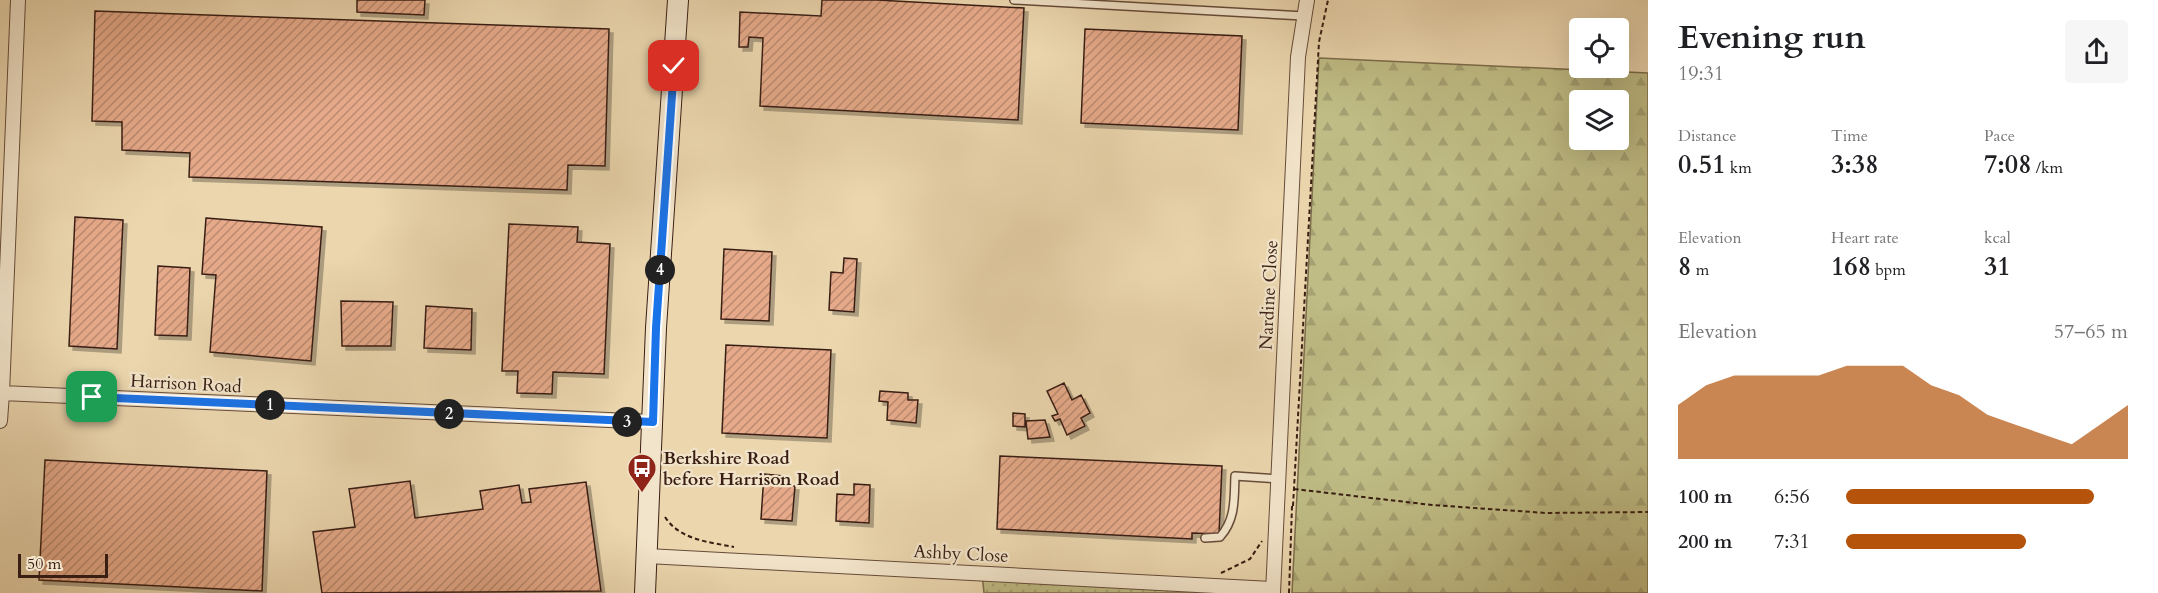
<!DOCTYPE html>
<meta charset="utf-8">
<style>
body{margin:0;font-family:Cardo,serif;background:#f6f6f6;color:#202124;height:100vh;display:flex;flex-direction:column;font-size:22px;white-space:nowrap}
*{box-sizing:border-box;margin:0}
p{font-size:20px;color:#757577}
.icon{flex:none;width:33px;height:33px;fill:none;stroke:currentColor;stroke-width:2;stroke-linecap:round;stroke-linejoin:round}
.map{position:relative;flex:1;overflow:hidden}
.sheet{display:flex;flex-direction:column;background:#fff;width:510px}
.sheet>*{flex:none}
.fabs{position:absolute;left:1569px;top:18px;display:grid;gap:12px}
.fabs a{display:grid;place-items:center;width:60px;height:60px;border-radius:6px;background:#fff;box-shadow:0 6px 24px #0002;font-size:30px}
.scale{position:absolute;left:18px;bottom:15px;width:90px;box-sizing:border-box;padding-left:6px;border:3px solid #391e13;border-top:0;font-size:16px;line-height:21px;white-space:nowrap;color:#391e13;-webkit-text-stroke:4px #f2e4ca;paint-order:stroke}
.pin{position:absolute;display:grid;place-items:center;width:51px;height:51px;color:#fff;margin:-26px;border-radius:12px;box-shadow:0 3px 9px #0006}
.km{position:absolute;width:30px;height:30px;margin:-15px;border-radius:50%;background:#222;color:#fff;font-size:16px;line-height:30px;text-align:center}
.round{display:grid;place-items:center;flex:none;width:63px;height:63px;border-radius:6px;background:#f6f6f6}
.summary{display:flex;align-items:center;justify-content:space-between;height:102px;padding:0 30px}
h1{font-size:33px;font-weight:700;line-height:45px}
.metrics{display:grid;grid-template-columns:repeat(3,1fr);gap:9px;height:102px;padding:6px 30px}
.metrics div{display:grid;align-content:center}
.metrics b{font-size:26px;font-weight:700}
.metrics small{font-size:16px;font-weight:400}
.metrics p{font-size:16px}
.chart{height:168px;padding:12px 30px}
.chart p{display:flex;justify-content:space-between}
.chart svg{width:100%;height:108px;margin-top:6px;fill:#b45309;opacity:.7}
ul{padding:0 30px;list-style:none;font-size:20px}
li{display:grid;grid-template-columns:96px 72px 1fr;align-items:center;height:45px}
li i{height:15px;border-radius:8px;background:#b45309}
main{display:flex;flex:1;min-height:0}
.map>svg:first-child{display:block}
.grass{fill:url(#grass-dots);stroke:#7c6d4c;stroke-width:1.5}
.forest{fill:url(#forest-firs);stroke:#7c6d4c;stroke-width:1.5;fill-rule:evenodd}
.building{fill:url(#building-hatch);stroke:#391e13;stroke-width:1.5;filter:url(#shadow)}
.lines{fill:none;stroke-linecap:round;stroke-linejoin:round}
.service-casing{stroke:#664c3a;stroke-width:10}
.minor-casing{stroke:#664c3a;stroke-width:16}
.secondary-casing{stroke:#391e13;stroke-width:22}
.path{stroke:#391e13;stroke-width:2;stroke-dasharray:4.5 3;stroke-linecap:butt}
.service{stroke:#f2e4ca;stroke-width:7}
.minor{stroke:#f2e4ca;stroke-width:14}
.secondary{stroke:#f2e4ca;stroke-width:20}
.route-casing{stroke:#fff;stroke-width:12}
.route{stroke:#1a73e8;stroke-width:8}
.labels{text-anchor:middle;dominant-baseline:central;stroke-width:4.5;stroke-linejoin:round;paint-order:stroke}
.street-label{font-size:18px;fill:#391e13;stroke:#f2e4ca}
.poi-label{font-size:18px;font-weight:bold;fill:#391e13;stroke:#f2e4ca;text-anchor:start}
</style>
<main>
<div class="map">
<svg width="1648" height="593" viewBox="0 0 1648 593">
<defs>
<pattern id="grass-dots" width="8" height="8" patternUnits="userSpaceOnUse" patternTransform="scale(1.5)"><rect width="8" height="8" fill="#bfbc85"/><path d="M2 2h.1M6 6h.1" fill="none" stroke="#a5a172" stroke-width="1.8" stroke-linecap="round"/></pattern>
<pattern id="forest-firs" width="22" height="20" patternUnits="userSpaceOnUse" patternTransform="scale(1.5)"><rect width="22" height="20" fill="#bfbc85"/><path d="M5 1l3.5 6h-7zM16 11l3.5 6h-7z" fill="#a5a172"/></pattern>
<pattern id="building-hatch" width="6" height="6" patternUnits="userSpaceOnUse" patternTransform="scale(1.5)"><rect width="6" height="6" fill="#e6aa8a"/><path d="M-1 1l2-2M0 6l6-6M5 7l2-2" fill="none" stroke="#bb8a70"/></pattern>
<filter id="shadow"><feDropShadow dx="4" dy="4" stdDeviation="0" flood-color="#0004"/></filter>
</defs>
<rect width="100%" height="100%" fill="#ebd6ae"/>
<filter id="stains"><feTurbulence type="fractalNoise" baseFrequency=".00333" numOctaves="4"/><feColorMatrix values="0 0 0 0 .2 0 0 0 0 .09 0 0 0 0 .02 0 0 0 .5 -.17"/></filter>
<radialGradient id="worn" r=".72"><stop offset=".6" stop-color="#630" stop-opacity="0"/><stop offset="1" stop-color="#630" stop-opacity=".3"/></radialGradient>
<path class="grass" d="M982,573L1273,593H984Z"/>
<path class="forest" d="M1319,58L1648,73V593H1292ZM1580,100H1618V140H1580Z"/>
<path class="building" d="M357,0H425L424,15L357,12Z
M822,0H877L1024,8L1018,120L760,106L763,38L749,37L748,47H739L740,12L821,16Z
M95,11L609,29L605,166L568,165L567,190L189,177L190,153L122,150V122L92,121Z
M1085,29L1242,36L1238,130L1081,123Z
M75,217L123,220L117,349L69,346Z
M206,218L322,227L311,361L210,352L216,275L202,274Z
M509,224L578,227L577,242L610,244L604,374L553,372L552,394L517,393L518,371H502Z
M724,249L772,252L769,321L721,319Z
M844,258L857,259L854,312L829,310L831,272L843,273Z
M158,266L190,268L187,336L155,335Z
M341,301L393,302L391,346H342Z
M426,306L472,309L471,350L424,348Z
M726,345L831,350L827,438L722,433Z
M1064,383L1072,400L1081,395L1090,413L1081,418L1085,426L1067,435L1060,419L1055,421L1052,416L1058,414L1047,391Z
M880,391L908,393V400H918L916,423L887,420L888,402L879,401Z
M1013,413L1025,414V427L1013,426Z
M1045,420L1050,437L1028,439L1026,421Z
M1000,456L1222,466L1219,534L1192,533V539L997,529Z
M45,460L267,471L262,591L39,580Z
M764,474L783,476V485L795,486L792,521L761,519Z
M410,481L415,518L483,509L480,491L519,485L522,503L531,502L529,489L586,482L601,591L322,593L313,532L355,527L349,489Z
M854,484L870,485L869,523L836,521L837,494L854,495Z"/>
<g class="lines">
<g class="service-casing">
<path id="service" d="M1014,0L1304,16
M1205,538L1220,537C1236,519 1234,499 1235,476L1279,479"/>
</g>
<g class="minor-casing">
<path id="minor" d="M18,0L2,393L653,422
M0,421L2,393
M647,556L1273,589
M1273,593L1298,57L1307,0"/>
</g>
<g class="secondary-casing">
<path id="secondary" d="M645,593L656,328L678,0"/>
</g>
<path class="path" d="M1294,489L1432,505L1546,513L1648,512
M1293,506L1319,42L1328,0
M665,517C680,540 709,542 734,547
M1221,573L1250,559L1262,541
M1289,593L1292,506"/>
<use href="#service" class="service"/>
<use href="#minor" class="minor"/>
<use href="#secondary" class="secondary"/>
</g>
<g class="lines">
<g class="route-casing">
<path id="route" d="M92,397L653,422L656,328L674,66"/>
</g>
<use href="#route" class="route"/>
</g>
<defs>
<g id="bus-pin" transform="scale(1.5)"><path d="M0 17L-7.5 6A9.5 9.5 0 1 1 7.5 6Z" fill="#8f2418" stroke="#f2e4ca"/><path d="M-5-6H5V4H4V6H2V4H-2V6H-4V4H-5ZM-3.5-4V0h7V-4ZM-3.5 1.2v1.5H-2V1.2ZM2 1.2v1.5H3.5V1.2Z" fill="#fff"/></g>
</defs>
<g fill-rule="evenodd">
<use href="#bus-pin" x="642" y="468"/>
</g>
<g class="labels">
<g class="street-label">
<text transform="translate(1269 295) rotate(-87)">Nardine Close</text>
<text transform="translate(186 384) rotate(3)">Harrison Road</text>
<text transform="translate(961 554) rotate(3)">Ashby Close</text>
</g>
<g class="poi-label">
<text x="663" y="458">Berkshire Road<tspan x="663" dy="21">before Harrison Road</tspan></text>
</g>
</g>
<rect width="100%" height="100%" filter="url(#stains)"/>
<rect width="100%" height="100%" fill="url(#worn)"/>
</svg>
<div class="fabs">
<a><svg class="icon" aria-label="locate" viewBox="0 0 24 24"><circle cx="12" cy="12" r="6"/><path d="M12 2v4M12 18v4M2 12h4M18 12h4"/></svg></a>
<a><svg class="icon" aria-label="layers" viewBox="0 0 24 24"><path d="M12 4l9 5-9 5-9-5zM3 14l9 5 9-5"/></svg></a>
</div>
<div class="scale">50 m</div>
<div class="pin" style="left:92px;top:397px;background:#1e9e55"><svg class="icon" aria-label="arrive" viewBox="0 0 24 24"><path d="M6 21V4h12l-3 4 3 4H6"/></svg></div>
<div class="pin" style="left:674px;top:66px;background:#d93025"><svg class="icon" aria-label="check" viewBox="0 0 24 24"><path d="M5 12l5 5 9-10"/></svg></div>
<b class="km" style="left:270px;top:405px">1</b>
<b class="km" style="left:449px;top:414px">2</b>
<b class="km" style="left:627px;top:422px">3</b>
<b class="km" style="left:660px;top:270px">4</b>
</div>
<section class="sheet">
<div class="summary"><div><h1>Evening run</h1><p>19:31</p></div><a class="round"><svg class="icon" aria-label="share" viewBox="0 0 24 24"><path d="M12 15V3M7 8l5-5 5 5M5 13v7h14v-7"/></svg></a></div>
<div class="metrics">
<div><p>Distance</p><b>0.51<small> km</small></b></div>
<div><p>Time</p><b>3:38</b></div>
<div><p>Pace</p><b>7:08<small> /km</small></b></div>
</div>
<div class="metrics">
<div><p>Elevation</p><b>8<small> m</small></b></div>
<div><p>Heart rate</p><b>168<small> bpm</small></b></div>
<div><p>kcal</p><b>31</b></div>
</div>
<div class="chart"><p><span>Elevation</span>57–65 m</p>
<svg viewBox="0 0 160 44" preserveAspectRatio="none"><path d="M0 44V22L10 14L20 10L30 10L40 10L50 10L60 6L70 6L80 6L90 14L100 18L110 26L120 30L130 34L140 38L150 30L160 22V44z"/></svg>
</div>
<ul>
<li><b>100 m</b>6:56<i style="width:88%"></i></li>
<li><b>200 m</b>7:31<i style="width:64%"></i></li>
</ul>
</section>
</main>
